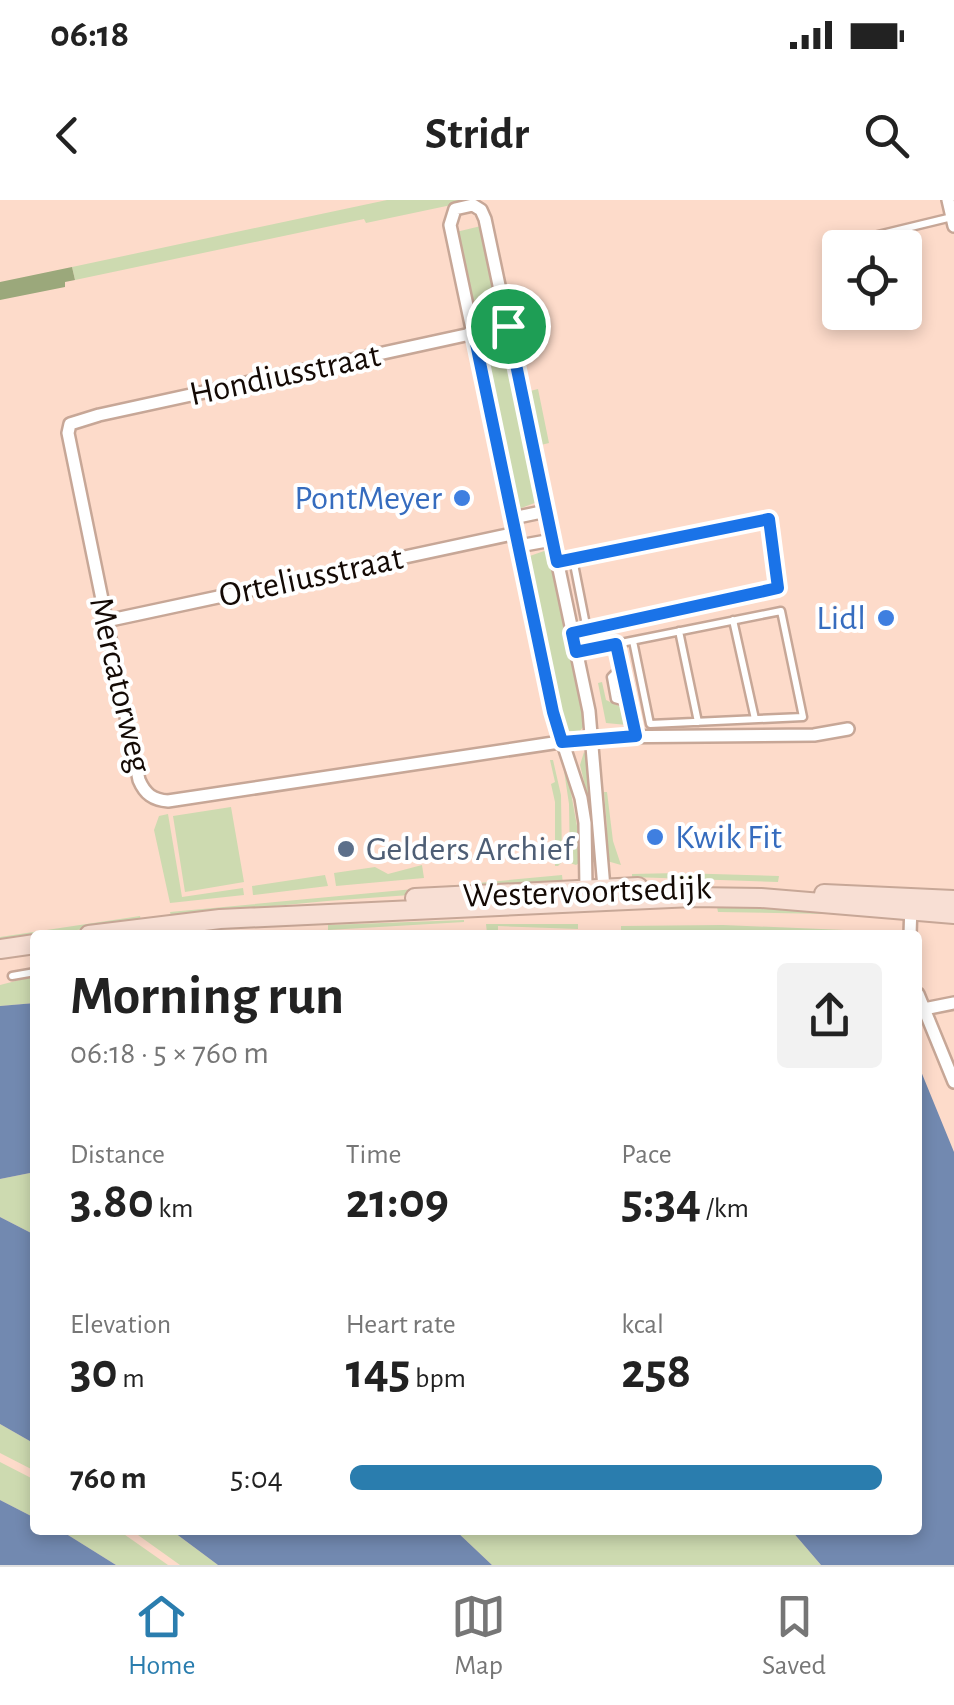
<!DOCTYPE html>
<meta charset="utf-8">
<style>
body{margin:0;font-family:"Alegreya Sans",sans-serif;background:#f2f2f2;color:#222;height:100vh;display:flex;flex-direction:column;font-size:38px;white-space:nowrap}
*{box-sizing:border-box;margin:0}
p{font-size:32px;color:#767676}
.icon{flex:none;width:55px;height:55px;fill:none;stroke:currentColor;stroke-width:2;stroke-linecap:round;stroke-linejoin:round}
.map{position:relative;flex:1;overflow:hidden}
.sheet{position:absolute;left:30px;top:730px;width:892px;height:605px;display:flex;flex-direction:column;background:#fff;border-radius:10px;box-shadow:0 5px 15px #0003}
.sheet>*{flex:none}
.buttons{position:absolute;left:822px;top:30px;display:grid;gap:20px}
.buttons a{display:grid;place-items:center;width:100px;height:100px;border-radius:10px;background:#fff;box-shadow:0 5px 15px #0003;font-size:50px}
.pin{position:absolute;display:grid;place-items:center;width:85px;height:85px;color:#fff;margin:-42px;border:5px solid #fff;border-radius:50%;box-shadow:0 2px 10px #0007}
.round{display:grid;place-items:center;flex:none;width:105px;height:105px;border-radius:10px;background:#f2f2f2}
.head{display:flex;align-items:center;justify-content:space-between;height:170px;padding:0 40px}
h1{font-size:55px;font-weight:700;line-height:75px}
.metrics{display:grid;grid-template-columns:repeat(3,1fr);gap:15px;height:170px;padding:10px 40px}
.metrics div{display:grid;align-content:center}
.metrics b{font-size:50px;font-weight:700}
.metrics small{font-size:28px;font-weight:400}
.metrics p{font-size:28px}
ul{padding:0 40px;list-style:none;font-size:32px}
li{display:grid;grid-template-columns:160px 120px 1fr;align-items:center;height:75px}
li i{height:25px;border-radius:12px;background:#2a7dae}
.status{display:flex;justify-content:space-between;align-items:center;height:70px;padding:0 50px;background:#fff;direction:ltr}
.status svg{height:28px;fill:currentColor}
header{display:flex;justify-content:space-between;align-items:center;height:130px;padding:0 40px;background:#fff;font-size:45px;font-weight:700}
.dock{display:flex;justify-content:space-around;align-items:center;height:140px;border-top:2px solid #e0e0e0;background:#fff;font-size:28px;color:#767676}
.dock a{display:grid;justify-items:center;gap:5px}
.dock .active{color:#2a7dae}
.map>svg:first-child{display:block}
.green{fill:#cddab0}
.forest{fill:#9ba87b}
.water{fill:#7289b0}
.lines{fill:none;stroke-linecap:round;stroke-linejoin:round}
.lane-casing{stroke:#c7a797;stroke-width:11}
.street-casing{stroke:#c7a797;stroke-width:16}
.secondary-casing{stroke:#c7a797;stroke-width:22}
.lane{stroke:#fff;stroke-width:6}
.street{stroke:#fff;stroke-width:11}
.secondary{stroke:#f8dfd4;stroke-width:18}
.route-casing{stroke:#fff;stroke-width:20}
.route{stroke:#1a73e8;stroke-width:12}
.shop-dot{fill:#3f7fe0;stroke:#fff;stroke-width:4}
.service-dot{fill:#5c6f8a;stroke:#fff;stroke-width:4}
.labels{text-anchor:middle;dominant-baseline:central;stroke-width:8;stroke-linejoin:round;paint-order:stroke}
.street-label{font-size:35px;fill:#140a05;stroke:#fff}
.shop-label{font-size:35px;fill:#366cbe;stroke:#fff;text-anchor:end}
.service-label{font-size:35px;fill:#4e5e75;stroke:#fff;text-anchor:start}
</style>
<div class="status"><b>06:18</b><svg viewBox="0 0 49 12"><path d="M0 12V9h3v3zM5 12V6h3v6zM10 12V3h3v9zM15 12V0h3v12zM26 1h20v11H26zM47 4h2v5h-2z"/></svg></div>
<header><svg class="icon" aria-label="back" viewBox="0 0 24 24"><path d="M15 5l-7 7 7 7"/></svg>Stridr<svg class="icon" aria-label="search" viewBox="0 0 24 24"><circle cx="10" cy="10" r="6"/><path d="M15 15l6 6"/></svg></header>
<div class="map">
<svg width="954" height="1365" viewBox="0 0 954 1365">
<rect width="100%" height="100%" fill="#fddbca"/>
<path class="green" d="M387,0H475L366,23L364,19L75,80L72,67Z
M481,26L500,112L475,118L456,32Z
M500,139L507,143L540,301L516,310L480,145Z
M538,189L549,243L541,245L530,191Z
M547,350L551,352L586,523L580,531H565L561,526L524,358Z
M602,482L606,500L623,508L627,525L606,523L598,483Z
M584,552L588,559L596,662H592L588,598L580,565Z
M562,557L566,565L577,626L579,663L576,665L570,663L569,604Z
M550,560H553L561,595L562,662L558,666H555V602L551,584L555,582Z
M604,592H607L613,641L621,665L607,661L603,633L607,628Z
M231,607L244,682L185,692L173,616Z
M168,614L182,697L243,688L244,695L170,703L154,630L159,616Z
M422,665L424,678L336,686L334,673L375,667L388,674Z
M678,673L779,676L778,682L632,677V674Z
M325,675L328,686L253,695L252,686Z
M562,675L563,684L327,701L171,716L170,712Z
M741,701L880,715L718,712L717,707Z
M140,716L141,720L0,742V737Z
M464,720V722L328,730V725Z
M486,724H578V729L498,726V735L487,733Z
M723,725L868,731L891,735L621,732V726Z
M35,776V803L0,806V785Z
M35,972V1035L0,1017V979Z
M0,1224L35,1244V1271L0,1253Z
M0,1262L35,1280V1318L0,1300Z
M60,1330H118L168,1365H116Z
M131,1330H171L218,1365H180Z
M455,1330H791L821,1365H492Z"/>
<path class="forest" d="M72,67L75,80L65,82V87L0,100V82Z"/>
<path class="water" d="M35,803V972L0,979V806Z
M918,864L954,952V1365H821L791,1330H918Z
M0,1017L35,1035V1244L0,1224Z
M0,1300L35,1318V1330H60L116,1365H0Z
M171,1330H455L492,1365H218Z"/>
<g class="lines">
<g class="lane-casing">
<path id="lane" d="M849,42L952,17
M573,359L587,430
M557,362L769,319L778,389L573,433
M733,420L755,519
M679,431L698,522
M616,444L781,411L803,517L650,524L633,441
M577,452L616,444L636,535
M620,468L611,477L615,499L629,503
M12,776L35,772"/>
</g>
<g class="street-casing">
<path id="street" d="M948,0L954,26
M473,5L481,10L485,19L589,511L604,688L596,701L586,688L585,623L581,598L553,513L450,25L455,9Z
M507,126L99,215L70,224L68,233L139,580C145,594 153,600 168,601L593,537L814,535L848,529
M513,318L546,311
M519,346L552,340
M106,421L517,333
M910,735L911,704
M918,794L954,882
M924,809L954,803"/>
</g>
<g class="secondary-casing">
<path id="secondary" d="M824,694L954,700
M415,698L638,687
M89,735L220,719L693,697L761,698L954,714
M0,749L35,744"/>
</g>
<use href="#lane" class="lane"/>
<use href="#street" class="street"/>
<use href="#secondary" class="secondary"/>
</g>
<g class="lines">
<g class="route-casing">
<path id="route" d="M508,126L557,362L769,319L778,388L572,433L576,452L616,444L636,536L562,542L553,512L474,134Z"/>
</g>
<use href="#route" class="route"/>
</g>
<g class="shop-dot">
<circle cx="462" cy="298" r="10"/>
<circle cx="886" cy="418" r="10"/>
<circle cx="655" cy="637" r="10"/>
</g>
<circle class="service-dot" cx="346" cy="649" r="10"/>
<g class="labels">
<g class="street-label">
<text transform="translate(285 175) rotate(-12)">Hondiusstraat</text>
<text transform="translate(311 377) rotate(-12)">Orteliusstraat</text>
<text transform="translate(120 485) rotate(77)">Mercatorweg</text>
<text transform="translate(587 692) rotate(-2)">Westervoortsedijk</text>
</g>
<g class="shop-label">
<text x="442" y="298">PontMeyer</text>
<text x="866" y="418">Lidl</text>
<text x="675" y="637" text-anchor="start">Kwik Fit</text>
</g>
<g class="service-label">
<text x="366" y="649">Gelders Archief</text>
</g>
</g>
</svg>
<div class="buttons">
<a><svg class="icon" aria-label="locate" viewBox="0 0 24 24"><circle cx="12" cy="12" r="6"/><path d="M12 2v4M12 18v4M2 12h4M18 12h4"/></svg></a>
</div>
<div class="pin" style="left:508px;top:126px;background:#1e9e55"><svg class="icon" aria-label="arrive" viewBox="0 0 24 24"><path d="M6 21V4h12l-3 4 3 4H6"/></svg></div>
<section class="sheet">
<div class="head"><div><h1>Morning run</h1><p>06:18 · 5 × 760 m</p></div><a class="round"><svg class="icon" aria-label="share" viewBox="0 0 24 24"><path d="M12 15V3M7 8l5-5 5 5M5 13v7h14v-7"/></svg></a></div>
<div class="metrics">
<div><p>Distance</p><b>3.80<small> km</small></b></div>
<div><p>Time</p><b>21:09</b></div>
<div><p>Pace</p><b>5:34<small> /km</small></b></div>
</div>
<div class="metrics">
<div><p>Elevation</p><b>30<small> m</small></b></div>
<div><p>Heart rate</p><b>145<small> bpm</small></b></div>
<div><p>kcal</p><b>258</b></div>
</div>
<ul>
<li><b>760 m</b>5:04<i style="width:100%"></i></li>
</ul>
</section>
</div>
<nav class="dock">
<a class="active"><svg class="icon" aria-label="home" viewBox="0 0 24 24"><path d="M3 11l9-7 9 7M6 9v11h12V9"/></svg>Home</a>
<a><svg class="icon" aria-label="map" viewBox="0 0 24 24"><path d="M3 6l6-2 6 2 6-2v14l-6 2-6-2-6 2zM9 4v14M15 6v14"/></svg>Map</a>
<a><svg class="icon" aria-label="saved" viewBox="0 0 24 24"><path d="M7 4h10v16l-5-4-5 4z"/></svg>Saved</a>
</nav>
